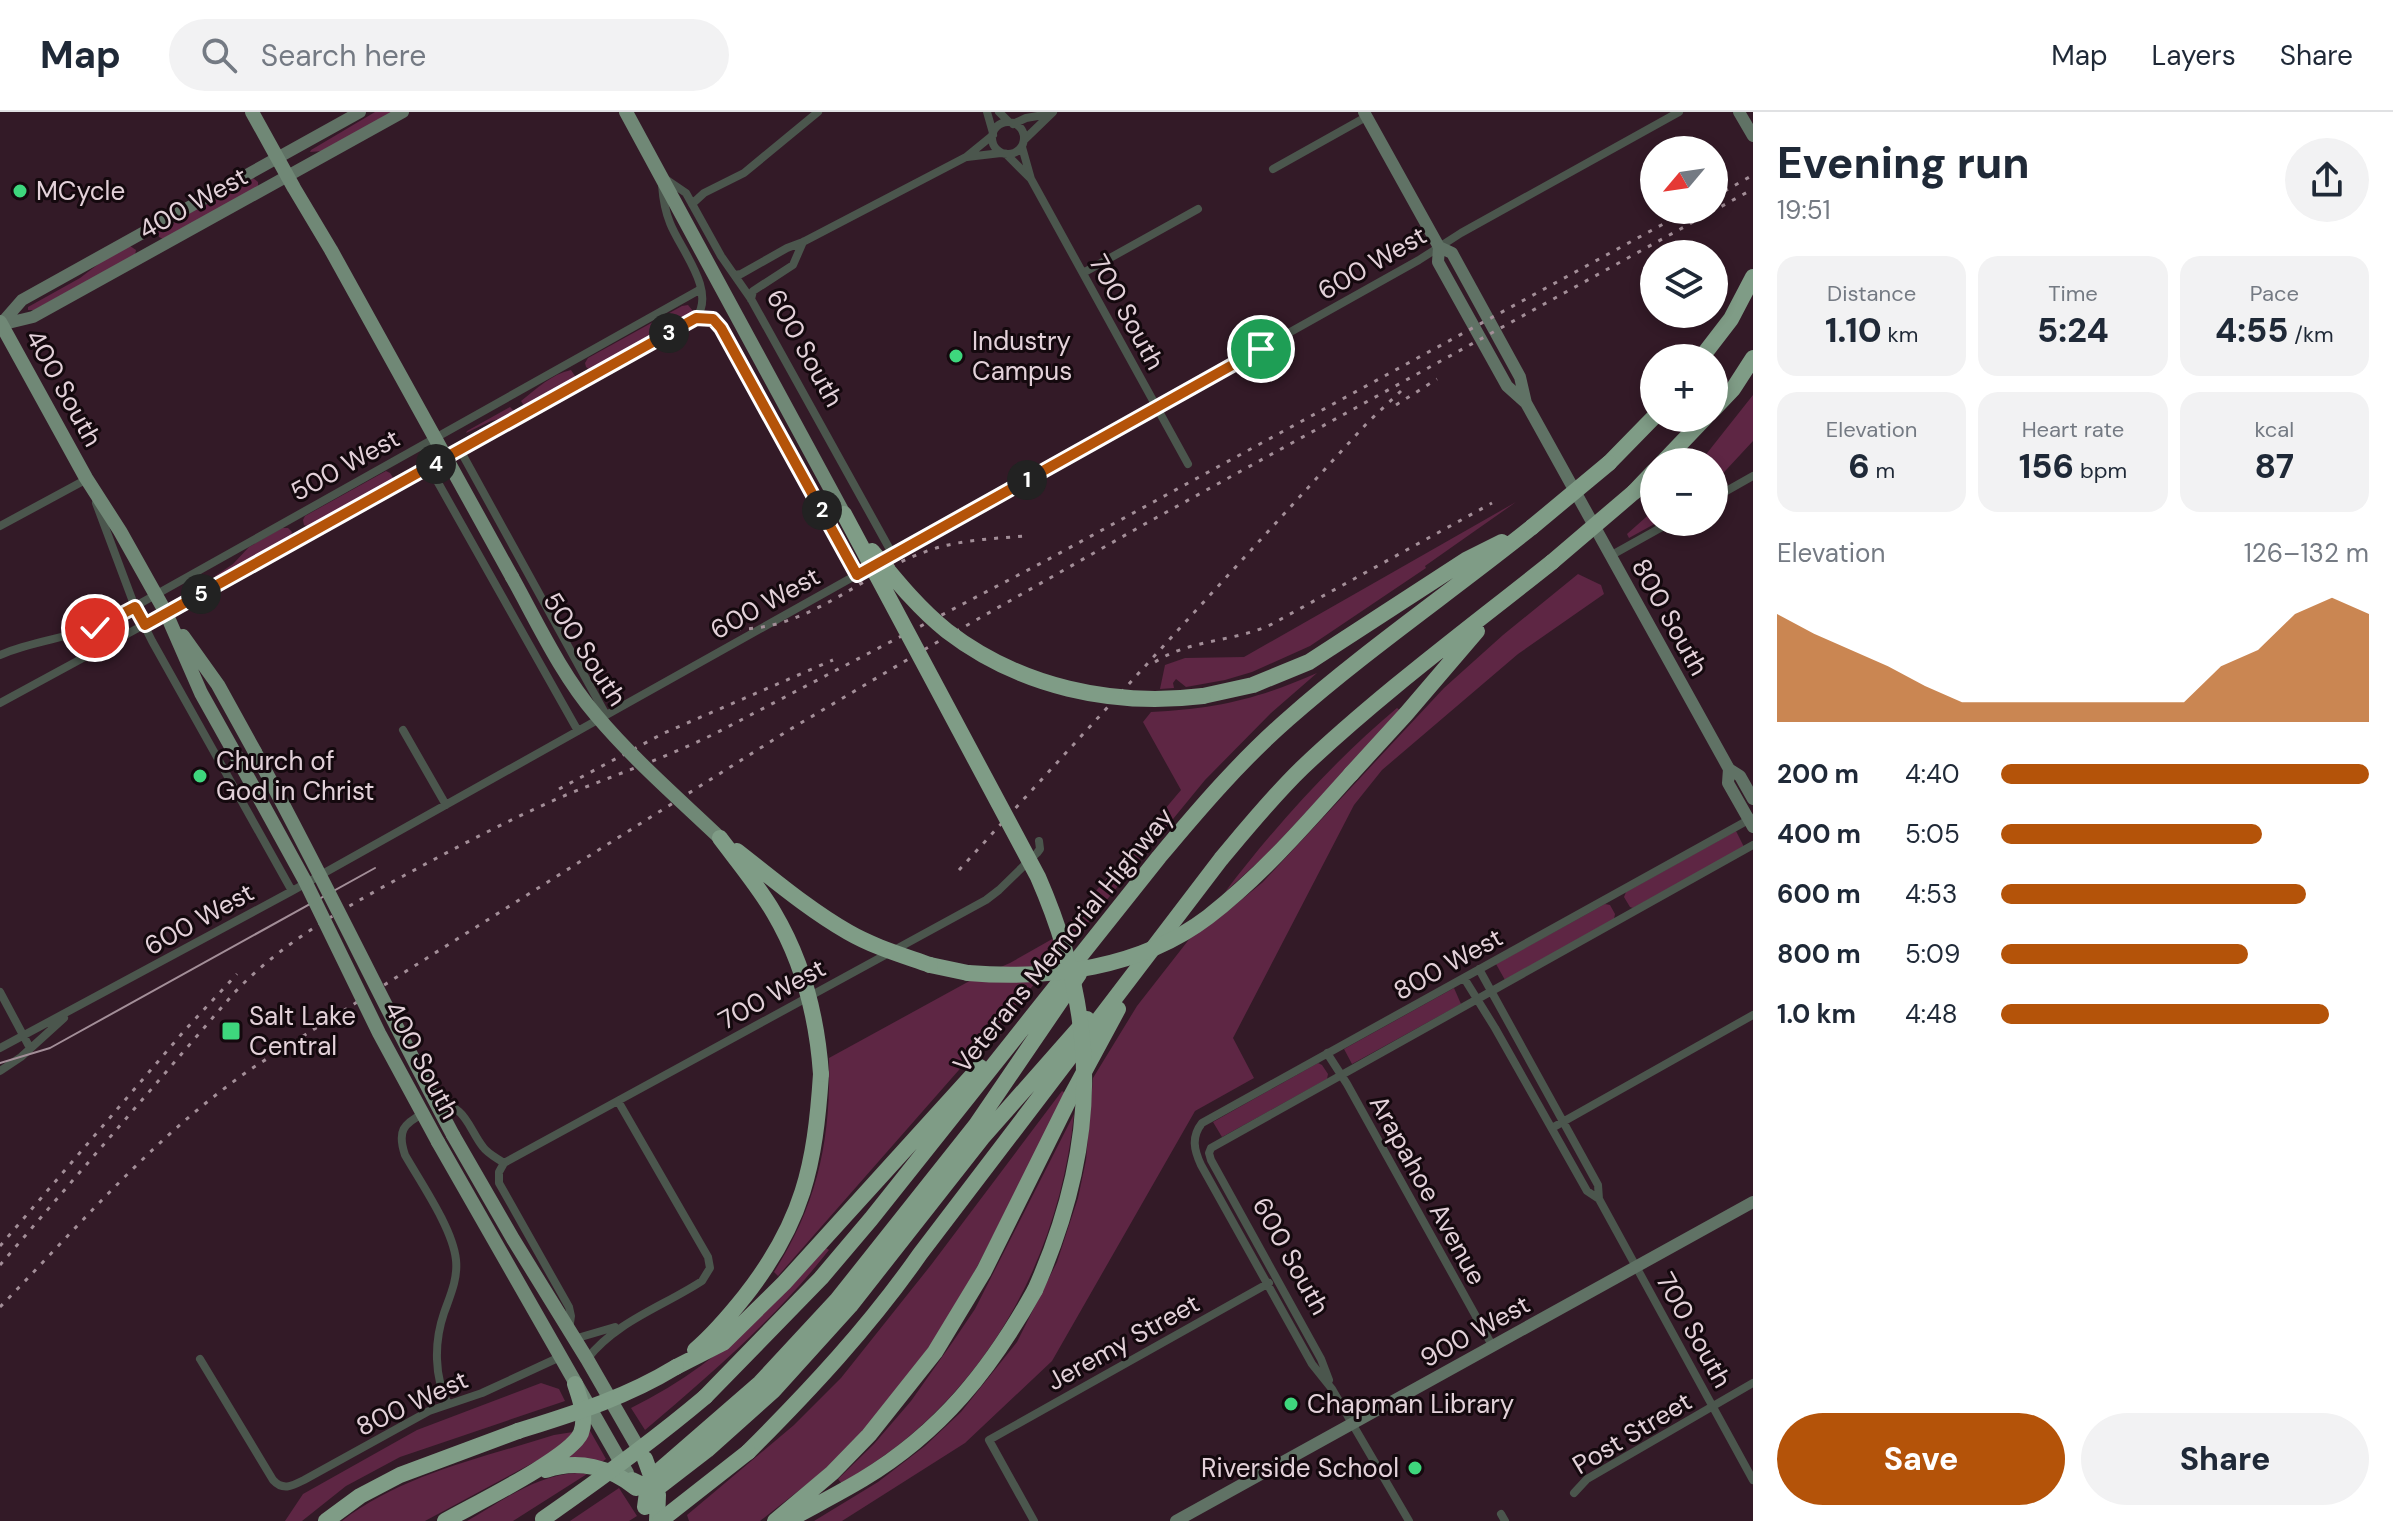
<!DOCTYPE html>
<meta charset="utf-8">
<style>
body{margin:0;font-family:"DM Sans",sans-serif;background:#f2f2f3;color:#1f2937;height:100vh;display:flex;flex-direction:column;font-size:30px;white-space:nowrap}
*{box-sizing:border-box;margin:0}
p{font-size:26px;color:#747a83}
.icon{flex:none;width:44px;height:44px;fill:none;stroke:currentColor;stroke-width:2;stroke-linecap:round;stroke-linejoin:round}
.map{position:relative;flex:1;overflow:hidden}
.sheet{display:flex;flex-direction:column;background:#fff;width:640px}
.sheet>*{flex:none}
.needle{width:52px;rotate:241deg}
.buttons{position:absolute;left:1640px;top:24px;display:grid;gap:16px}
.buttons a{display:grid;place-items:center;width:88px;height:88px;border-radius:50%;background:#fff;box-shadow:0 4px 12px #0003;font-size:40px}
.pin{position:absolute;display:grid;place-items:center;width:68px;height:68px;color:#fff;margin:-34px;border:4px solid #fff;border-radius:50%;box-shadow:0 2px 8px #0007}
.km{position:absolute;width:40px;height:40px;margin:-20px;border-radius:50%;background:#222;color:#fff;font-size:22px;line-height:40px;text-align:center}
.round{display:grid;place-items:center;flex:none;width:84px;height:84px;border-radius:42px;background:#f2f2f3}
.headline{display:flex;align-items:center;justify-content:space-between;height:136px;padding:0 24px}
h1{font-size:44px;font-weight:800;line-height:60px}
.stats{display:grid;grid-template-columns:repeat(3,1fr);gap:12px;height:136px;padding:8px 24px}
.stats div{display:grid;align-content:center;border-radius:20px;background:#f2f2f3;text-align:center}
.stats b{font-size:34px;font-weight:800}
.stats small{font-size:22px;font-weight:400}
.stats p{font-size:22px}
.chart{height:224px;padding:16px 24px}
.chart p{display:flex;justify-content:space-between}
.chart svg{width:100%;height:144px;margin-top:8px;fill:#b45309;opacity:.7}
.action{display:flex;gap:16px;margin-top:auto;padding:16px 24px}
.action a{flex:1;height:92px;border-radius:48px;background:#b45309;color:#fff;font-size:32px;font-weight:800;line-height:92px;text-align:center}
.action a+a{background:#f2f2f3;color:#1f2937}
ul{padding:0 24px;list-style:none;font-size:26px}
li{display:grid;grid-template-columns:128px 96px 1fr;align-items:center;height:60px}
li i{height:20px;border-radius:10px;background:#b45309}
header{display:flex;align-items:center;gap:48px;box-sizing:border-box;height:112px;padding:0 40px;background:#fff;border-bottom:2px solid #e0e1e3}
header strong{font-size:38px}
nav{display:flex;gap:44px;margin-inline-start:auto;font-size:28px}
.search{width:560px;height:72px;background:#f2f2f3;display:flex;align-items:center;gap:20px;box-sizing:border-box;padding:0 28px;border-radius:44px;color:#747a83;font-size:30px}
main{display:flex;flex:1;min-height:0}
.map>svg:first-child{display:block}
.green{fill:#5e2644}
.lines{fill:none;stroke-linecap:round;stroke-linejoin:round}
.street{stroke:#4b564d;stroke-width:8}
.secondary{stroke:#607265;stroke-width:12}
.primary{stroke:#708876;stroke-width:14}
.highway{stroke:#7f9c86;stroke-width:16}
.tram{stroke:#a38e98;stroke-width:2}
.rail{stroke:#a38e98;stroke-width:3;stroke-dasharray:4 8;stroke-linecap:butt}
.primary-bridge{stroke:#708876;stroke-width:14}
.highway-bridge{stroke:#7f9c86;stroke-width:16}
.route-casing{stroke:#fff;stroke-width:16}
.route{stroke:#b45309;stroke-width:10}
.poi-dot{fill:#3ed77d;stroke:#14090e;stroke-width:3}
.labels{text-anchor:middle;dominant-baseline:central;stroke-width:6;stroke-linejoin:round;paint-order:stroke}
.poi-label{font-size:26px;fill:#e3d1d9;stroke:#14090e;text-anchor:start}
.street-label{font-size:26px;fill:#e3d1d9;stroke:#14090e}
</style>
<header>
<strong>Map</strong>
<div class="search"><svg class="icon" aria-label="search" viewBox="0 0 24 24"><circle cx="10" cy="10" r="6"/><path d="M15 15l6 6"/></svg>Search here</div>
<nav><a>Map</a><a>Layers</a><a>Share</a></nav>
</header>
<main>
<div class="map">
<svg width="1753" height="1409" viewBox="0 0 1753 1409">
<rect width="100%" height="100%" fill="#331a27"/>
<path class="green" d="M375,0H396L322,39L310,40L311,38Z
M253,66L258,70V75L163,127L159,125L158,119Z
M130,134L136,138L135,143L34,198H28V195L80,166L109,144Z
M688,193L693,199L690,205L595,258H590L586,255L585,251L588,246L682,194Z
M571,258L575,264L572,271L526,297L521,289C536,277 552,262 571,258Z
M1753,283V329L1714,371V350H1700Z
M510,295L517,302L491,309L466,321L467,319Z
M386,359L390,361L394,367L392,372L312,416L304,413L303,408L305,404Z
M1516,390L1425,454L1426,456L1310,534L1252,560L1225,568L1186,575L1176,567L1173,571L1174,576L1160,577L1165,553L1185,546L1244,545Z
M1654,398V410H1658L1629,426L1627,422Z
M282,416H288L292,420L290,428L216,468L215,464L233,452L249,435Z
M1578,462L1601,473L1604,482L1518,542L1382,658L1354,693L1233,926L1254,966L1195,999L1052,1249L965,1331L842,1409H814L878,1370L925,1334L961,1300L1017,1230L1057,1150L1078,1086L1086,1048L1093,966L1137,894L1194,821L1229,798L1263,770L1444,576L1503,523Z
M1317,561L1271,601L1205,668L1073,829L1068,812L1181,678L1143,610L1151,600C1215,597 1258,587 1317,561Z
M1397,596L1401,599L1266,743L1225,780C1276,713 1333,650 1397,596Z
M1736,719L1744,735L1633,796L1630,795L1624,785L1626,780Z
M1605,792L1610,793L1615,802L1614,807L1505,868L1496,852Z
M1054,826L1059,844L778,1164L774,1160C818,1091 831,1027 829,946L975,866L1010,851Z
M1454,876L1461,892L1352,952L1344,937Z
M1318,951L1322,953L1328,962L1327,967L1222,1025L1213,1010Z
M1062,979L1067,982L967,1174L941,1219L874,1309L821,1361L760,1409H689L687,1403L794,1313L841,1266L931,1153Z
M1074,1002C1061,1128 1005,1244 907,1326C887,1343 864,1357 842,1372L838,1367L874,1332L911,1289L952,1231L975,1197Z
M826,1136L829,1138C776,1206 711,1262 645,1318L631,1296C709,1258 769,1200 826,1136Z
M541,1271L559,1277L565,1289L400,1345L346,1374L302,1409H285L303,1382L417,1318Z
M589,1317L606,1347L599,1352L561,1350L579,1337Z
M573,1320L571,1325L555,1339L425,1409H342C403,1362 482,1346 554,1323Z
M577,1361L587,1362L513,1409H467C502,1389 536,1363 577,1361Z
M619,1376L637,1404L629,1409H570Z"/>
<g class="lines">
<path class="street" d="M987,0L993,21
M999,0L1009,10
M992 26a16 16 0 1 1 32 0a16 16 0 1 1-32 0Z
M1013,12L1026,6L1049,2
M1024,28L1053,0
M1022,35L1031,67L1188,352
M1006,42L1030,66
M967,45L1001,41
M1273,57L1366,5
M664,66L686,81L721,144L751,187L893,443
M662,73C663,86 665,99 670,111C680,137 717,179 696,206
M692,92L704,81L744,61L818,0
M1083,161L1198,97
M735,163L741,162L787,136L803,130L966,45L993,23
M751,187L753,179L793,153L803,130
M460,338L606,603
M446,346L436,367L578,619
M1714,386L1753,364
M96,391L135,495L152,529L292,779
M0,414L87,367
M1610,444L1671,410
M0,543C34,528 73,526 107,510L701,177
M0,591L256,452L701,205L713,207L721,216L857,463
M403,618L446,693
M1479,857L1598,1073L1599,1087L1753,1368
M1464,866L1495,916L1587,1079L1599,1087
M0,880L30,936
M0,936L292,779L1419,148L1461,121L1679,0
M1327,941L1347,972L1493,1235
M0,959L21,945L64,906
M436,994C465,990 468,1016 483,1035C488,1042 497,1046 504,1051
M424,1001C403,1012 397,1019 405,1043C421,1071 453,1117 456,1148C458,1167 450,1184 444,1201C434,1230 434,1265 448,1292
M1552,1016L1753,903
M504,1051L986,788L999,778L1037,741L1040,737L1039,729
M504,1051L499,1060V1071L569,1195L571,1204L569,1218
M574,1227L615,1215
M200,1247L273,1368C283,1379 292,1374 304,1368L429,1299L482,1281L560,1245
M587,1247C617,1209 662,1195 702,1169L710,1156L708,1145L618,989
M1329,1268L1321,1247L1211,1048L1209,1041L1211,1036L1753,733
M1574,1381L1587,1367L1753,1271
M1501,1402L1505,1409
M1034,1409L989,1328L1269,1171
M1409,1409L1332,1277L1312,1252L1201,1053C1194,1038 1191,1025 1202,1011L1752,706"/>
<path class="secondary" d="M1364,0L1439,135L1438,150L1507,274L1526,291
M1739,0L1753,24
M1439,135L1452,141L1520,265L1526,291L1729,657L1728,671L1753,715
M1,212L22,188L360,0
M0,213L33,205L403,0
M1729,657L1740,664L1753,687
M1176,1409L1753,1090"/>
<path class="primary" d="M252,0L294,76L331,138L512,465
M626,0L844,402
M0,210L86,366L120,419L166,501L201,581L239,649
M183,524L218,573L255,640
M453,1023L513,1127L587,1247L644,1346
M438,1030L627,1361"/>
<path class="highway" d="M1701,246L1731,207L1753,165
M1714,297L1733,277L1753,246
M1663,350L1705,306
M1609,351L1654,305
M1634,380L1654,359
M1203,584L1253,573L1309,550L1466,448L1502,430
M1351,662L1406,602L1477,519
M930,853L968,861
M695,1238C714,1222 729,1204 745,1184C803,1110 815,1054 821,962
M676,1255L723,1231L784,1171L980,955
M705,1285L821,1166L871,1107L1159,745C1199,697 1240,649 1288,607C1365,539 1451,480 1532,415
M748,1340C810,1278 869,1215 920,1142L1221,747C1247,716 1273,684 1302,656C1380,582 1468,517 1552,450
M645,1347L658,1383L657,1409
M546,1358C578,1347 610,1355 636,1376
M632,1368L649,1376L659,1375L707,1338L774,1278L850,1194L982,1026L1087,907
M645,1395L648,1373L653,1364L760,1271L837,1188L976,1013L1079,862
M326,1409L360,1384L400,1363L518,1319
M445,1409C473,1393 570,1346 581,1321C587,1305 580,1287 575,1272
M775,1409L832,1361L869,1323L935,1240L984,1159L1070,986L1118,897
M787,1409C812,1395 838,1382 863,1367C941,1320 991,1257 1035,1178"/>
<path class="tram" d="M0,951L50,936L375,756"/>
<path class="rail" d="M1714,85L1753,63
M1396,293L1437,267
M737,517C808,518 859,464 922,441C954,428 990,427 1024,424
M1155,550C1190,527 1235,530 1272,512L1492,391
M559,677L664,621L833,548
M959,758L1368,310L1401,279
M0,1134L185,918L237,862
M0,1153L234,881C278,835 326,807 381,776C442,743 503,710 566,683C617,662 668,645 718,620L1047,448L1689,98
M0,1195C81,1112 157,1021 254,955L789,618L927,536L1143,413L1753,77"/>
<path class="primary-bridge" d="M512,465C538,512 561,562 596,603C633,647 678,686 720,726
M255,640C324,766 385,896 453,1023
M239,649L305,769L379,921L438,1030"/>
<path class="highway-bridge" d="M844,402L1038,765C1101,909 1099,1034 1035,1178
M1532,415L1609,351
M872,439C895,467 918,496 947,519C1020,575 1112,595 1203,584
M1552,450L1634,380
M720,726C738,750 759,775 774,801C803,850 817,905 821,962
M737,739C773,767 808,797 848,820C874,835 902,843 930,853
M968,861C1050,868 1141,856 1208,805C1262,763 1306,712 1351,662
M518,1319C575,1301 625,1286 676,1255
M543,1407C599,1368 653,1329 705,1285
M660,1409L748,1340"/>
</g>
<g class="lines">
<g class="route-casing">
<path id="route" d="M95,516L135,495L145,513L696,206L713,207L721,216L857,463L1261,237"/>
</g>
<use href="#route" class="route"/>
</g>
<g class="poi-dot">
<circle cx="20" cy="79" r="8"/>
<circle cx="956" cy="244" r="8"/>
<circle cx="200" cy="664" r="8"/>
<rect x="221" y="909" width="20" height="20" rx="4"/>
<circle cx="1291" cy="1292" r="8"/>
<circle cx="1415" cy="1356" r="8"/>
</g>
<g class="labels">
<g class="poi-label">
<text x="36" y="79">MCycle</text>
<text x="972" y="229">Industry<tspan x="972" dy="30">Campus</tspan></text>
<text x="216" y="649">Church of<tspan x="216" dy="30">God in Christ</tspan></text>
<text x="249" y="904">Salt Lake<tspan x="249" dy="30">Central</tspan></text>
<text x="1307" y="1292">Chapman Library</text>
<text x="1399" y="1356" text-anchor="end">Riverside School</text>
</g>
<g class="street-label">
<text transform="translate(193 91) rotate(-29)">400 West</text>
<text transform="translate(1372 151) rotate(-30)">600 West</text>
<text transform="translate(1127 200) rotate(61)">700 South</text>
<text transform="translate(805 236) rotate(61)">600 South</text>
<text transform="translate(64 276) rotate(61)">400 South</text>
<text transform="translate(345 353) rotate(-29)">500 West</text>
<text transform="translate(765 491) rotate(-29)">600 West</text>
<text transform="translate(1670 505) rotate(61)">800 South</text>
<text transform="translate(585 537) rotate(57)">500 South</text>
<text transform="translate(199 807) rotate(-29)">600 West</text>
<text transform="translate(1063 828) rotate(-51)">Veterans Memorial Highway</text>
<text transform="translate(1448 852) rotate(-29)">800 West</text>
<text transform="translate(772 882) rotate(-29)">700 West</text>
<text transform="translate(422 948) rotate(62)">400 South</text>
<text transform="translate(1428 1078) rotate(61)">Arapahoe Avenue</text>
<text transform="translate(1291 1144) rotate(61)">600 South</text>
<text transform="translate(1694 1218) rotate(61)">700 South</text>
<text transform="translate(1475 1219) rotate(-29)">900 West</text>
<text transform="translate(1123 1230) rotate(-29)">Jeremy Street</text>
<text transform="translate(412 1291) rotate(-25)">800 West</text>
<text transform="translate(1632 1321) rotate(-31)">Post Street</text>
</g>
</g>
</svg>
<div class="buttons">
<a><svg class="needle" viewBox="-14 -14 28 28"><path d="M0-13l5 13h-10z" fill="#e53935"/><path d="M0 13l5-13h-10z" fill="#747a83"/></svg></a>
<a><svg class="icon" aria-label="layers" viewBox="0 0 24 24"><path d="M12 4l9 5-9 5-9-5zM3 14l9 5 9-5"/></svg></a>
<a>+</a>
<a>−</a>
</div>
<div class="pin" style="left:1261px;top:237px;background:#1e9e55"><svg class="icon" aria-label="arrive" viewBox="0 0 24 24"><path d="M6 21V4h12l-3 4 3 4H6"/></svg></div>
<div class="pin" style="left:95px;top:516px;background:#d93025"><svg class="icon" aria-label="check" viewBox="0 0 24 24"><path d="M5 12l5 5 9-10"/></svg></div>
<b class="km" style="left:1027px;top:368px">1</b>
<b class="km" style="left:822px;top:398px">2</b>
<b class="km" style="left:669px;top:221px">3</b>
<b class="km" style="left:436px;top:352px">4</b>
<b class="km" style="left:201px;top:482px">5</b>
</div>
<section class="sheet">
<div class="headline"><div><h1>Evening run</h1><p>19:51</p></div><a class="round"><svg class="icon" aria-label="share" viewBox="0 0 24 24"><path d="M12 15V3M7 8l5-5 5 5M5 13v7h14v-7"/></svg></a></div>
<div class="stats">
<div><p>Distance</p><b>1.10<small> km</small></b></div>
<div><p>Time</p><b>5:24</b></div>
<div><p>Pace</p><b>4:55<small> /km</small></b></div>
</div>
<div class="stats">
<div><p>Elevation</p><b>6<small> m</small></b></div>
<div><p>Heart rate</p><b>156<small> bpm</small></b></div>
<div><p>kcal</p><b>87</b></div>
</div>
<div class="chart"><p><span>Elevation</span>126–132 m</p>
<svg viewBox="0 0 160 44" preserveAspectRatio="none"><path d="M0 44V11L10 17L20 22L30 27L40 33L50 38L60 38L70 38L80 38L90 38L100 38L110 38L120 27L130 22L140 11L150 6L160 11V44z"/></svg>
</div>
<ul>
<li><b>200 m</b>4:40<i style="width:100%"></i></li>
<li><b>400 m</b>5:05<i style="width:71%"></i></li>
<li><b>600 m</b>4:53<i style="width:83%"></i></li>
<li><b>800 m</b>5:09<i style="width:67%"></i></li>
<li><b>1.0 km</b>4:48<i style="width:89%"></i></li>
</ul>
<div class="action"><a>Save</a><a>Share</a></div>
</section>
</main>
